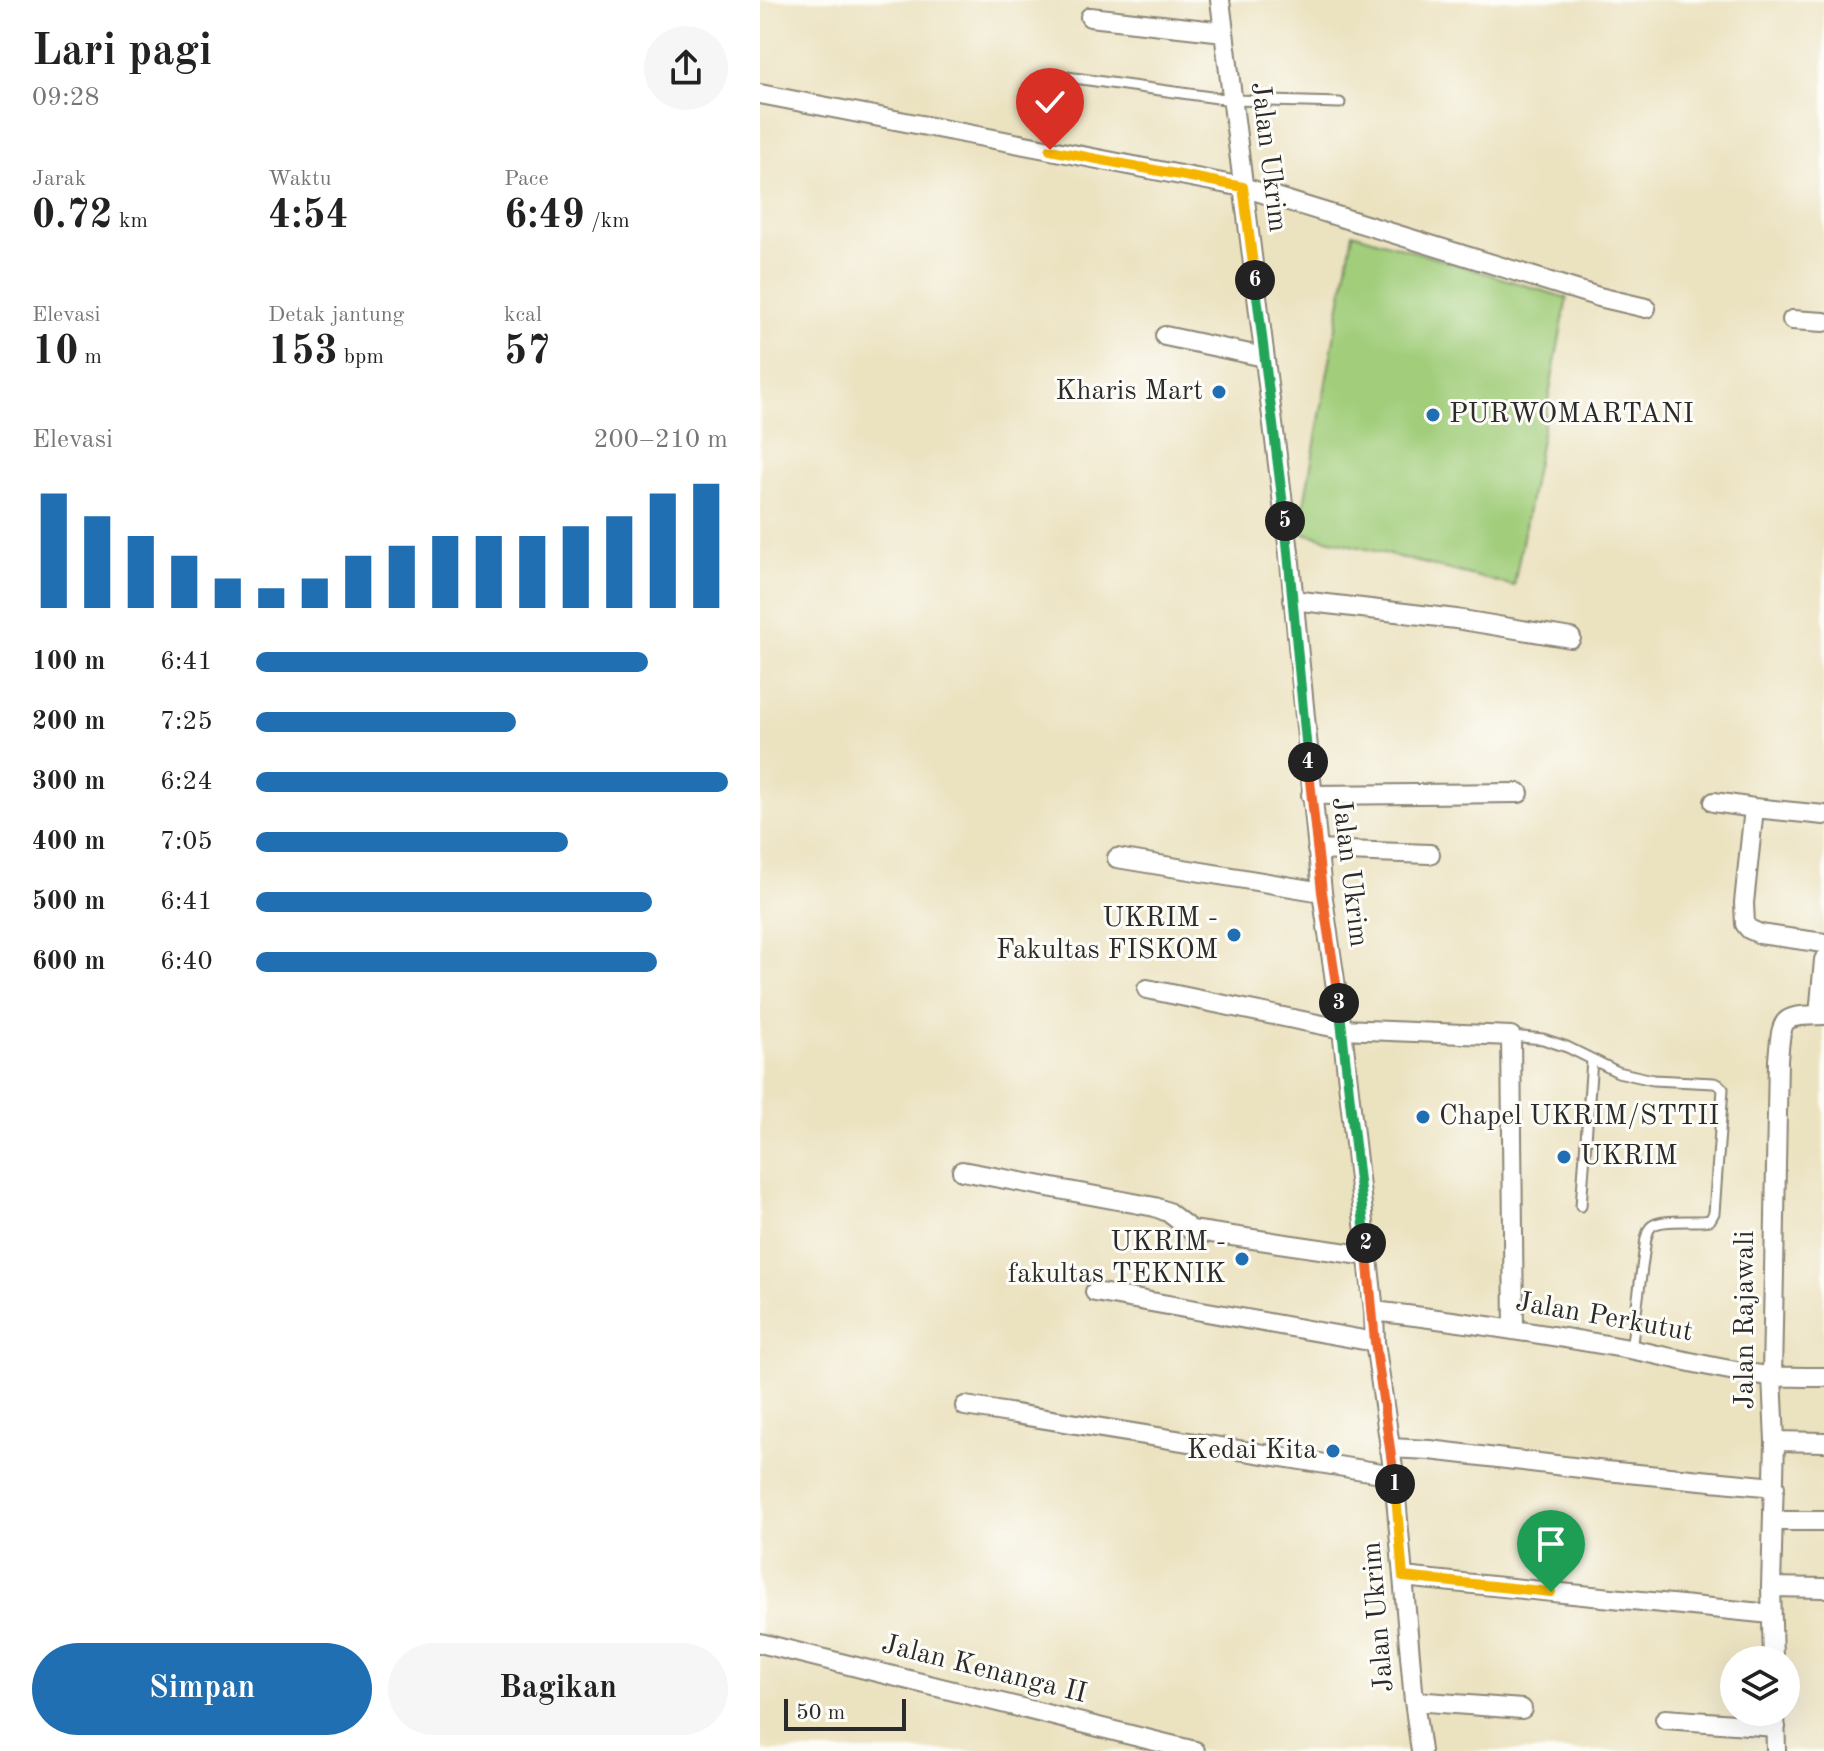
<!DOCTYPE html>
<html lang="id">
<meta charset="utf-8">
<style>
body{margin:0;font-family:"Old Standard TT",serif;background:#f6f6f6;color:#222;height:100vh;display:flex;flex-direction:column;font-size:30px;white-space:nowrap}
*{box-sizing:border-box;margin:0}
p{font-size:26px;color:#767676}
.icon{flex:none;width:44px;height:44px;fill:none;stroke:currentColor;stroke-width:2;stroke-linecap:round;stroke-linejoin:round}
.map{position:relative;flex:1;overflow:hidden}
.panel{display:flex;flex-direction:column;background:#fff;width:760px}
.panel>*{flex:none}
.buttons{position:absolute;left:960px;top:1646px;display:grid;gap:16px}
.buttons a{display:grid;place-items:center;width:80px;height:80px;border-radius:50%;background:#fff;box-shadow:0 8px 32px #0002;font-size:40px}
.scale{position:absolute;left:24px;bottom:20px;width:122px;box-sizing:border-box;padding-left:8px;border:4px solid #2b2b2b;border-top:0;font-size:22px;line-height:28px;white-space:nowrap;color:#2b2b2b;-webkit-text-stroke:6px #fdfcf7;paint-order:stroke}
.pin{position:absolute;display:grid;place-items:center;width:68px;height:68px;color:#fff;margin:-82px -34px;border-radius:50% 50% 50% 0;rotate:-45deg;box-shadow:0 0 8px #0007}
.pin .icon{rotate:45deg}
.km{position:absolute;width:40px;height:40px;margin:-20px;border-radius:50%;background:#222;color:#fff;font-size:22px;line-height:40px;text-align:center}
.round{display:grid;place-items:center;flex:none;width:84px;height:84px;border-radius:42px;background:#f6f6f6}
.headline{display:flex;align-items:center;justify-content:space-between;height:136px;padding:0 32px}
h1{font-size:44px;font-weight:600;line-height:60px}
.stats{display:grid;grid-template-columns:repeat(3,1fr);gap:12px;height:136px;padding:8px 32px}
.stats div{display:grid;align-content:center}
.stats b{font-size:40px;font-weight:600}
.stats small{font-size:22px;font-weight:400}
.stats p{font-size:22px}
.chart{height:224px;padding:16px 32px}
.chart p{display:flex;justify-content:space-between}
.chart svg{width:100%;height:144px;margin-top:8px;stroke:#1f6fb2;stroke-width:6}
.cta{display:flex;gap:16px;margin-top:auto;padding:16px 32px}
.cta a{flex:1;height:92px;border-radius:48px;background:#1f6fb2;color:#fff;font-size:32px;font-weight:600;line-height:92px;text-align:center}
.cta a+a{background:#f6f6f6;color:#222}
ul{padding:0 32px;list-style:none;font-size:26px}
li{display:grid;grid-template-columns:128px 96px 1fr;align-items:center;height:60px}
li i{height:20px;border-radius:10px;background:#1f6fb2}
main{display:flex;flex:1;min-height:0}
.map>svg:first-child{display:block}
.green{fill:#a2ce7b;stroke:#667c53;stroke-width:2}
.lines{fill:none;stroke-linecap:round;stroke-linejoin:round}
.lane-casing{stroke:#8b8676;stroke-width:13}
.street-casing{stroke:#8b8676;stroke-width:22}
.lane{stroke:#fff;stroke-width:9}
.street{stroke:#fff;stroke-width:18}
.split-1-casing{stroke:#fff;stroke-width:16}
.split-2-casing{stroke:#fff;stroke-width:16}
.split-3-casing{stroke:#fff;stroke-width:16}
.split-4-casing{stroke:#fff;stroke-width:16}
.split-5-casing{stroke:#fff;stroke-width:16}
.split-6-casing{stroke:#fff;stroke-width:16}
.split-7-casing{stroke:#fff;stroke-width:16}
.split-1{stroke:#f5b400;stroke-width:10}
.split-2{stroke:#f0652b;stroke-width:10}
.split-3{stroke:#22a559;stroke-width:10}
.split-4{stroke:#f0652b;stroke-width:10}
.split-5{stroke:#22a559;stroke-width:10}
.split-6{stroke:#22a559;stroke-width:10}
.split-7{stroke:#f5b400;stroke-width:10}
.poi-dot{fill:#1f6fb2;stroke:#fdfcf7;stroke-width:3}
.labels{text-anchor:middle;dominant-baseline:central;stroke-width:6;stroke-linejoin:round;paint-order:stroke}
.street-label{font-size:28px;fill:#2b2b2b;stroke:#fdfcf7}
.poi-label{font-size:28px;fill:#2b2b2b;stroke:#fdfcf7;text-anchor:end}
</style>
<main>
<section class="panel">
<div class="headline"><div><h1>Lari pagi</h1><p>09:28</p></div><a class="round"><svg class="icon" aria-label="share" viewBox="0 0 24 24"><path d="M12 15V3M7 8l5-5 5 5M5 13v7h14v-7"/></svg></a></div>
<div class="stats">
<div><p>Jarak</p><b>0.72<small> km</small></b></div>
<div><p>Waktu</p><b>4:54</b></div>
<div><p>Pace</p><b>6:49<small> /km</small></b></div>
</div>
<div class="stats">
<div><p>Elevasi</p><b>10<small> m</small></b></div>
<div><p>Detak jantung</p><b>153<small> bpm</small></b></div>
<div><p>kcal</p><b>57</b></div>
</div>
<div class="chart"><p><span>Elevasi</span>200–210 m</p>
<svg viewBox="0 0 160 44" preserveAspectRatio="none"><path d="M5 44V9M15 44V16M25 44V22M35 44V28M45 44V35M55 44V38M65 44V35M75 44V28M85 44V25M95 44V22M105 44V22M115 44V22M125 44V19M135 44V16M145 44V9M155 44V6"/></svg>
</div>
<ul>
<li><b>100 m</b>6:41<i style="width:83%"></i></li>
<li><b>200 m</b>7:25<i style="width:55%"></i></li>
<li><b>300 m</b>6:24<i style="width:100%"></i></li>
<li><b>400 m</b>7:05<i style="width:66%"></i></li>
<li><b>500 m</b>6:41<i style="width:84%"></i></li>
<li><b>600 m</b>6:40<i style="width:85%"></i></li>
</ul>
<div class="cta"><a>Simpan</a><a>Bagikan</a></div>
</section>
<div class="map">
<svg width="1064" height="1751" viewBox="0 0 1064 1751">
<rect width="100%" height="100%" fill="#fdfcf7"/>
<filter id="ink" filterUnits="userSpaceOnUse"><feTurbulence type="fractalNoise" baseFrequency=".0125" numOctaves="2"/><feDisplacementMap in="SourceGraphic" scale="16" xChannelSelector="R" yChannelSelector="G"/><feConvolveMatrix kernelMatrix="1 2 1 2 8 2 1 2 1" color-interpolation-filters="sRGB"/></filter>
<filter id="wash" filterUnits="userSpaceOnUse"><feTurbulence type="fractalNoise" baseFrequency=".006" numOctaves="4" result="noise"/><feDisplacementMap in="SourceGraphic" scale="32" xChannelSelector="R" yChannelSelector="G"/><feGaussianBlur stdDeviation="1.8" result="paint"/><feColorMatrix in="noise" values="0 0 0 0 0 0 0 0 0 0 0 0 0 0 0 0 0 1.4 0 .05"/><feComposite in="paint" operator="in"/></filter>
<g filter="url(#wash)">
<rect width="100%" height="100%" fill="#ebe2c0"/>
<path class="green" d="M593,233L807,298L754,586L539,532Z"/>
</g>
<g filter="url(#ink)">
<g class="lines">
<g class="lane-casing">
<path id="lane" d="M307,77L472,100L580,103
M751,1036L783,1039L807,1047L858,1072L875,1076L893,1080L954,1083L959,1085L963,1089L954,1213L950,1220C935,1223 902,1218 892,1226C888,1229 888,1233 886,1238L871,1350
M821,1206L832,1060"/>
</g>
<g class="street-casing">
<path id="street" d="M460,0L529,552L562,892L582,1029L614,1311L615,1342L634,1475L654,1701L661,1751
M330,17L464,32
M0,94L483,187L839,297L886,308
M1032,320L1064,322
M405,336L504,357
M533,600L696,619L811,638
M551,795L759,793
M954,802L994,808L1064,815
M994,808L984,903L985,924L989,929L1000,934L1064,943
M557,850L670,854
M357,858L562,892
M387,989L582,1029L751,1036L754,1330
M1059,1015L1064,960
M202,1171L395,1207L408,1212L431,1230L608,1256
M335,1292L615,1342
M614,1311C699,1321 784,1334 869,1349C916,1358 962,1371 1009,1376C1027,1377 1046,1377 1064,1377
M205,1406L634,1475
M1015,1441L1064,1442
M629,1448L670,1450L846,1471L1015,1487
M1014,1521H1064
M643,1577L1011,1614
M1011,1587L1064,1588
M0,1643L435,1751
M1013,1660L1011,1587L1015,1441L1012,1376L1018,1060C1022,1016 1020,1016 1064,1015
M654,1701L762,1709
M1015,1712L1016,1751
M905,1719L1016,1727"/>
</g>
<use href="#lane" class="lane"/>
<use href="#street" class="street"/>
</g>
</g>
<g class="lines" filter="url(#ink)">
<g class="split-1-casing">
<path id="split-1" d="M635,1484L643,1577L791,1592"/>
</g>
<g class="split-2-casing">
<path id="split-2" d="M606,1243L615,1342L635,1484"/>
</g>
<g class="split-3-casing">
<path id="split-3" d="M579,1003L606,1243"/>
</g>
<g class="split-4-casing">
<path id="split-4" d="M548,762L562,892L579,1003"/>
</g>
<g class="split-5-casing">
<path id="split-5" d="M525,521L548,762"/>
</g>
<g class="split-6-casing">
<path id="split-6" d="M495,280L525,521"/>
</g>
<g class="split-7-casing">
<path id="split-7" d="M290,150L483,187L495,280"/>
</g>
<use href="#split-1" class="split-1"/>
<use href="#split-2" class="split-2"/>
<use href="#split-3" class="split-3"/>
<use href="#split-4" class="split-4"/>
<use href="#split-5" class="split-5"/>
<use href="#split-6" class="split-6"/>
<use href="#split-7" class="split-7"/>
</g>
<g class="poi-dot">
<circle cx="459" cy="392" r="8"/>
<circle cx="673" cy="415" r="8"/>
<circle cx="474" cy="935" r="8"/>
<circle cx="663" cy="1117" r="8"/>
<circle cx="804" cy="1157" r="8"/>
<circle cx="482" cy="1259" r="8"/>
<circle cx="573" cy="1451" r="8"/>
</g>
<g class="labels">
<g class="street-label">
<text transform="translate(508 157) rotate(83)">Jalan Ukrim</text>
<text transform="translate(589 872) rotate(83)">Jalan Ukrim</text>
<text transform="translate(844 1318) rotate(10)">Jalan Perkutut</text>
<text transform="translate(986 1320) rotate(-90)">Jalan Rajawali</text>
<text transform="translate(619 1617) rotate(-95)">Jalan Ukrim</text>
<text transform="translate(224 1670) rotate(14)">Jalan Kenanga II</text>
</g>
<g class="poi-label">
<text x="443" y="392">Kharis Mart</text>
<text x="689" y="415" text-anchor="start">PURWOMARTANI</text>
<text x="458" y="919">UKRIM -<tspan x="458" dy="32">Fakultas FISKOM</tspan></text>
<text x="679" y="1117" text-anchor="start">Chapel UKRIM/STTII</text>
<text x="820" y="1157" text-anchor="start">UKRIM</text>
<text x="466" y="1243">UKRIM -<tspan x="466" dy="32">fakultas TEKNIK</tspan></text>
<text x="557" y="1451">Kedai Kita</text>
</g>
</g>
</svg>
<div class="buttons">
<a><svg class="icon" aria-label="layers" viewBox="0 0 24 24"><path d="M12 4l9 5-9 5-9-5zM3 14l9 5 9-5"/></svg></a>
</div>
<div class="scale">50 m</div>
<div class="pin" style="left:791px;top:1592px;background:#1e9e55"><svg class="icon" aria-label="arrive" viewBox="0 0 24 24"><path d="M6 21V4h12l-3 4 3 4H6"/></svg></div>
<div class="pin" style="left:290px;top:150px;background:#d93025"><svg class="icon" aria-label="check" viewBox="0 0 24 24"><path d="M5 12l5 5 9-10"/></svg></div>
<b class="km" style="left:635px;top:1484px">1</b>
<b class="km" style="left:606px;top:1243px">2</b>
<b class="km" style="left:579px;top:1003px">3</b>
<b class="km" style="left:548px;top:762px">4</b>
<b class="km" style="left:525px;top:521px">5</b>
<b class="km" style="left:495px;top:280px">6</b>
</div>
</main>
